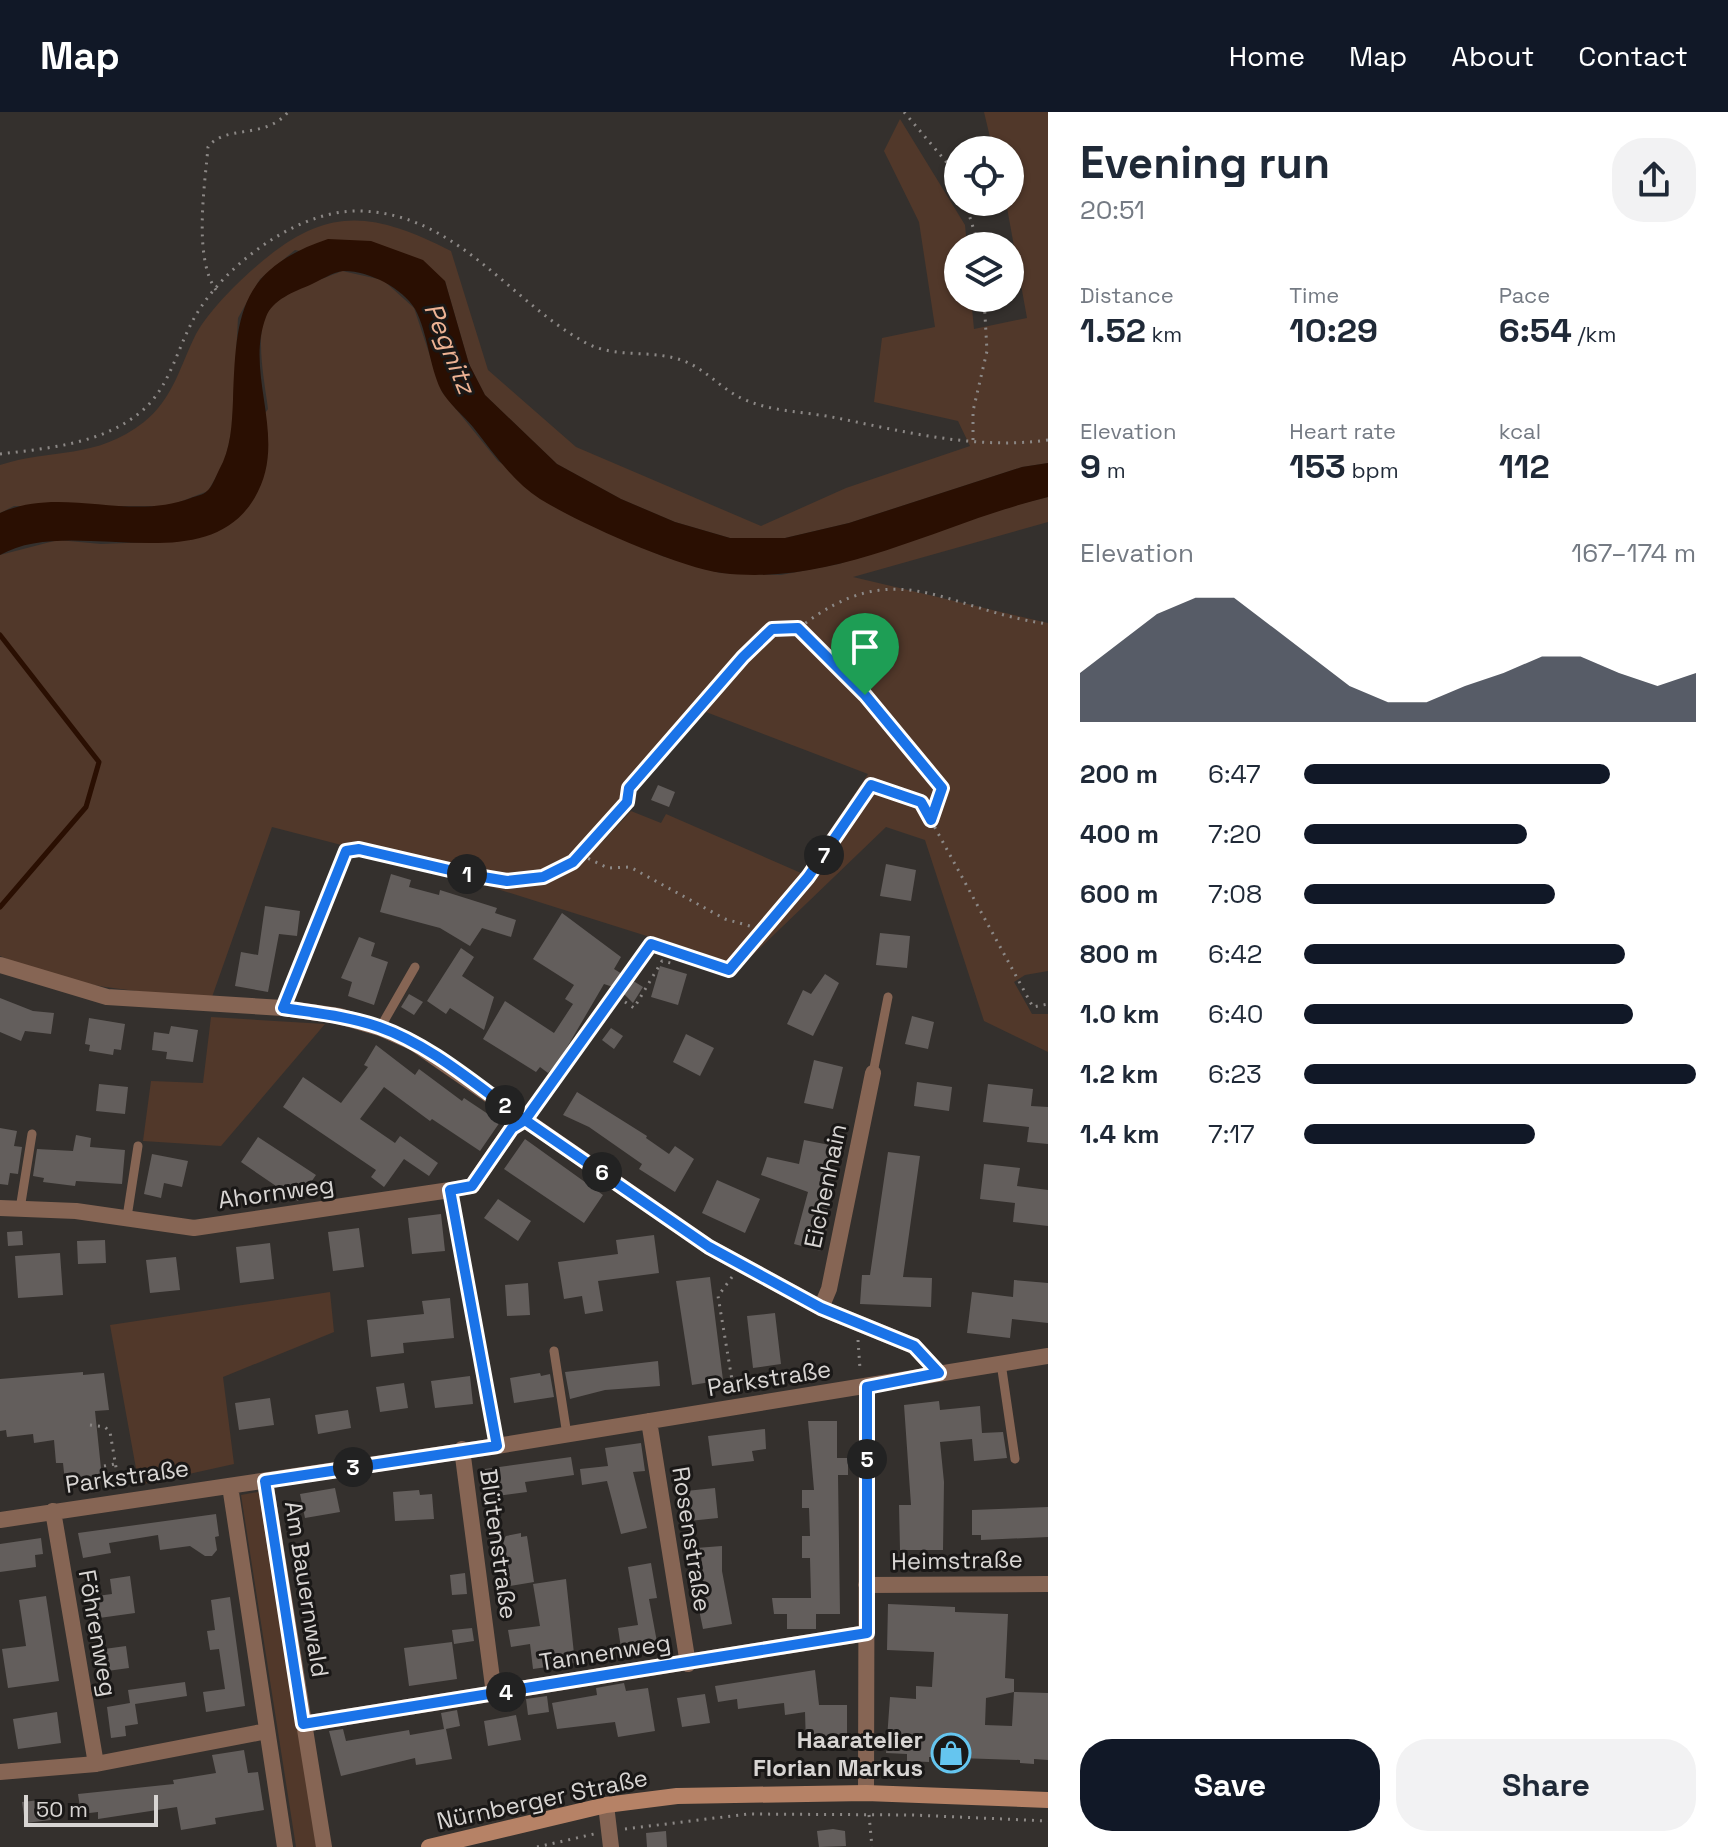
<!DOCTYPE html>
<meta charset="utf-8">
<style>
body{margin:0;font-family:"Space Grotesk",sans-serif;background:#f2f2f3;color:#1f2937;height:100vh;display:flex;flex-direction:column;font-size:30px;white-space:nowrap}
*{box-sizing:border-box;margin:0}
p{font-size:26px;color:#747a83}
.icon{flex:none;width:44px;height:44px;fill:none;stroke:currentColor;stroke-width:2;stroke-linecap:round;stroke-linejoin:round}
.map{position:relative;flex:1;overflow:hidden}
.drawer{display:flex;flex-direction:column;background:#fff;width:680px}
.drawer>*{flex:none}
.buttons{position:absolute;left:944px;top:24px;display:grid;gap:16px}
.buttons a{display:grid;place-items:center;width:80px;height:80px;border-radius:50%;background:#fff;box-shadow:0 2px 6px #0004;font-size:40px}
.scale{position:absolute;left:24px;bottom:20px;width:134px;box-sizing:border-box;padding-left:8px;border:4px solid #d8d5d3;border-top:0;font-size:22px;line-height:28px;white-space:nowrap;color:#d8d5d3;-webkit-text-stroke:6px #1a1817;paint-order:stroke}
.pin{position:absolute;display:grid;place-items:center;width:68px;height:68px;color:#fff;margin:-82px -34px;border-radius:50% 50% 50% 0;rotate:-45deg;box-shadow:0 0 8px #0007}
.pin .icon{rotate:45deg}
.km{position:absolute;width:40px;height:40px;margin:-20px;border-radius:50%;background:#222;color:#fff;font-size:22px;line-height:40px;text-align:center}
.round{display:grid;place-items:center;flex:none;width:84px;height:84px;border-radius:32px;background:#f2f2f3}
.overview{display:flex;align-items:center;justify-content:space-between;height:136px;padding:0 32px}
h1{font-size:44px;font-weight:800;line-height:60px}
.metrics{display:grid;grid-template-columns:repeat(3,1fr);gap:12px;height:136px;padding:8px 32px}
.metrics div{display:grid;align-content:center}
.metrics b{font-size:34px;font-weight:800}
.metrics small{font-size:22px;font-weight:400}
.metrics p{font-size:22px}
.chart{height:224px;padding:16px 32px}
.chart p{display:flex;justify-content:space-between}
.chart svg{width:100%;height:144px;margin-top:8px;fill:#111827;opacity:.7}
.cta{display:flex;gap:16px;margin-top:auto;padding:16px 32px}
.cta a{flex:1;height:92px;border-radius:32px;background:#111827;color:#fff;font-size:32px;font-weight:800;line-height:92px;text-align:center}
.cta a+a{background:#f2f2f3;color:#1f2937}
ul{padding:0 32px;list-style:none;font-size:26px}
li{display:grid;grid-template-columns:128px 96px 1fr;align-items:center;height:60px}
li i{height:20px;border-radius:10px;background:#111827}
header{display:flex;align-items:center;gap:48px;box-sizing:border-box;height:112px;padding:0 40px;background:#111827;color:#fff}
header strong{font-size:38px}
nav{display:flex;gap:44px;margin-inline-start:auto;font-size:28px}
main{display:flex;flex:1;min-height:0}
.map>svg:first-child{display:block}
.green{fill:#51382a;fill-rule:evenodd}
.water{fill:#2a0f02}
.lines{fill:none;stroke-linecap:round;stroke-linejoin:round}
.stream{stroke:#2a0f02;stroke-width:5}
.building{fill:#635e5c;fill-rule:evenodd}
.path{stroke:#8c8886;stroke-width:3;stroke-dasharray:2 6;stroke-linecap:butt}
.service{stroke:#866554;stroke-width:9}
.minor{stroke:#866554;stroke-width:16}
.secondary{stroke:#b68266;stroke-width:16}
.route-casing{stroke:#fff;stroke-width:16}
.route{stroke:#1a73e8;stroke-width:10}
.labels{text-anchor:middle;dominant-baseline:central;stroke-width:6;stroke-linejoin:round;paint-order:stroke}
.street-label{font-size:24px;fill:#d8d5d3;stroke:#1a1817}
.poi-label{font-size:24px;font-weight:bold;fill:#d8d5d3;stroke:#1a1817;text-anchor:end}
.water-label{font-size:26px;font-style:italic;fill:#edb293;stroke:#1a1817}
</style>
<header>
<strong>Map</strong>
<nav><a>Home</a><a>Map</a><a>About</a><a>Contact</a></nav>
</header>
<main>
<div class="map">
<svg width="1048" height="1735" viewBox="0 0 1048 1735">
<rect width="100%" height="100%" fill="#34302d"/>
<path class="green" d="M984,0H1048V351L1022,355L849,411L785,426H730L675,410L621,387L557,352L485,283L469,252L445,169L295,138L260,167L238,206L232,317L225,349L208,379L169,394H14L0,401V353C52,336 96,348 144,310C173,287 180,254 196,222C209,199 233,175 252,158C324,94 368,97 451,139L488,258L576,335L761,414L846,376L970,334L958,309L874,290L882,226L935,215L919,110L884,39L900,7L965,113L967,134H958V186H971L974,217L1027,206L1006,90H1010V38H993Z
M342,159L383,168L414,196L442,280L498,349L595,413L662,444L720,461L781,463L839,452L1000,397L1048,385V410L853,465L1048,511V859L1025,863L1014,870L1032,902H1048V940L984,909L925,728L886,715L732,863L652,837L653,826L434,757L272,715L212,885C136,880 70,876 0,844V443L58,428L101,432L177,429L268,297C265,272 255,225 266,203C278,179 319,169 342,159ZM706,600L868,662L801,761L666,702L661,711L631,699L604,728L561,761L559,755L612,705Z
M211,905L325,912L221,1034L143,1029L151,969L203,971Z
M330,1180L334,1220L223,1265L234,1352L139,1373L110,1213Z
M263,1379L320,1735H296L241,1383Z"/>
<path class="water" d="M328,127L371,129L423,148L445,169L469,252L485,283L557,352L621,387L675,410L730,426H785L849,411L1022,355L1048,351V385C940,411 836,475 722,461C677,455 579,411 540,387C512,369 493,340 473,315C463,303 448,291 441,278C429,253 428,221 415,197C403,176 367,158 343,159C333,160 319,169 310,173C295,179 272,188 266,205C243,265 292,330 252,390C200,469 70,402 0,443V401C61,373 129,410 191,386C195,384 204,383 207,379C212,375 216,364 219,358C231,337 232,312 233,288C236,203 239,157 328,127Z"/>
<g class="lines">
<path class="stream" d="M0,523L99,650L86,695L0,795"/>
</g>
<path class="building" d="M658,673L675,680L669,695L651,688Z
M886,752L916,758L911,789L880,784Z
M391,762L411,768L409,775L439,783L440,778L497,796L495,801L516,808L511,825L482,816L470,834L440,816L380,800Z
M265,794L300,799L297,824L279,822L268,880L235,874L241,840L258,843Z
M562,801L621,845L614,857L643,875L633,891L619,877L604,872L559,949L548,961L540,955L536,960L483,927L505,889L554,921L573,892L565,887L574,873L533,847Z
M880,821L910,824L907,856L876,853Z
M359,825L375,831L371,844L388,850L374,893L348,884L352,870L341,866Z
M461,836L474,845L462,864L494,885L484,918L450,896L446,902L427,889Z
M660,854L687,862L678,893L651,885Z
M825,862L839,871L813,924L787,912L803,878L811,882Z
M409,882L423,890L414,903L401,895Z
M0,886L33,899L54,901L51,922L25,919L21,929L0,920Z
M912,904L934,910L928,937L905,932Z
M89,906L125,912L121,938L114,937L113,943L89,939L90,933L85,932Z
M171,914L198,918L193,950L166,947L167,940L152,938L154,920L169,922Z
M611,916L623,924L614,937L602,928Z
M686,922L714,936L700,964L673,950Z
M376,933L415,963L419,957L462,989L464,986L500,1010L480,1039L432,1007L430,1009L384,975L360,1007L395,1031L400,1024L438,1051L429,1064L404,1047L384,1075L371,1065L376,1058L283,995L303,965L341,991L368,955L364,953Z
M814,948L843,955L833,997L804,991Z
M917,970L952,975L949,999L914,994Z
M99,972L128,975L125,1002L96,999Z
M988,972L1033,977L1031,994L1048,995V1032L1027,1030L1029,1015L983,1010Z
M577,980L647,1024L646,1026L669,1042L675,1034L694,1047L675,1080L639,1057L642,1052L589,1015L563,1003Z
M0,1016L17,1019L14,1034L22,1035L18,1062L10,1061L8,1073L0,1072Z
M76,1023L91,1026L90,1035L125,1038L122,1072L76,1069L75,1074L43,1070L44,1066L33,1064L37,1037L73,1039Z
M258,1025L316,1063L298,1089L241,1050Z
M525,1027L603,1083L584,1111L504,1057Z
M804,1028L835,1034L826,1074L834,1076L824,1106L829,1107L821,1139L794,1132L808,1080L761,1063L767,1045L799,1052Z
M888,1040L920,1044L903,1165L932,1166L931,1195L860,1192L862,1163H870Z
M152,1042L188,1049L182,1075L164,1071L161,1086L144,1082Z
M984,1052L1020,1056L1017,1074L1048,1078V1114L1013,1110L1015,1091L980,1087Z
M717,1068L760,1087L745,1121L702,1101Z
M498,1087L531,1109L518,1129L484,1106Z
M441,1102L445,1139L412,1142L408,1106Z
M359,1116L364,1155L333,1159L328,1120Z
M22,1119L23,1133L8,1134L7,1120Z
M654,1123L659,1161L598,1169L603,1199L585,1202L582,1184L564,1187L558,1150L618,1142L616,1128Z
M105,1128L106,1151L78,1152L77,1129Z
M270,1131L274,1167L240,1171L236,1135Z
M60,1141L63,1183L18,1186L15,1144Z
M176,1145L180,1178L150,1181L146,1148Z
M710,1165L723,1268L692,1273L676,1169Z
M1014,1168L1048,1171V1211L1012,1207L1010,1226L967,1221L972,1180L1013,1185Z
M528,1171L530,1203L507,1204L505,1173Z
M450,1186L454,1226L403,1231L404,1241L371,1245L367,1208L424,1202L422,1189Z
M775,1201L781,1252L753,1256L747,1204Z
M658,1249L660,1274L605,1278L570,1287L565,1260Z
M83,1260V1263L104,1261L109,1298L95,1299L102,1366L65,1370L63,1351H56L54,1328L34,1331L33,1322L7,1325L6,1318L0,1319V1267Z
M540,1261L541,1264L550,1262L554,1285L514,1291L510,1266Z
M470,1264L473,1292L435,1296L431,1269Z
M404,1271L408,1296L380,1300L376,1275Z
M270,1286L274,1313L239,1318L235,1291Z
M939,1289L940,1298L980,1294L982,1321L1003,1320L1007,1346L974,1349L972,1327L940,1330L944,1370L943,1438H900L899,1393H911L904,1293Z
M348,1298L351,1316L318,1322L315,1303Z
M808,1309H837V1346H848V1363H838L840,1502H816V1517H787V1502H774L772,1486H811L810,1446H802V1424H810L809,1396H802V1378H814Z
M765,1317L766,1337L752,1339L754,1349L712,1354L708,1324Z
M641,1331L645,1359L633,1360L647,1416L621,1422L607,1369L582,1373L580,1357L608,1354L605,1336Z
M571,1345L574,1363L525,1370L527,1380L489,1385L485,1357Z
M335,1376L340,1400L305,1406L300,1382Z
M715,1376L718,1406L689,1409L686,1379Z
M419,1378L420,1383L432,1382L434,1407L395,1409L393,1380Z
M1048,1395V1425L981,1428V1423H972V1398Z
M216,1402L219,1424L215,1425L217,1438L212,1444H205L190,1434L160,1438L158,1423L109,1431L111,1441L83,1446L78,1421Z
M521,1421V1425L527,1424L534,1470L510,1474L503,1428L506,1424Z
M41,1426L43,1442L35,1443L36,1455L0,1460V1432Z
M722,1434V1459L732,1512L703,1517L697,1488L701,1487L696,1436Z
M651,1451L657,1486L649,1487L657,1530L621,1536L618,1516L638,1513L628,1455Z
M465,1461L467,1482L452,1483L450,1463Z
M130,1464L135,1501L92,1507L89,1485L112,1482L110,1467Z
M566,1467L575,1551L533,1557L530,1532L511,1535L508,1518L540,1514L533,1472Z
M46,1484L59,1569L8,1576L2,1537L26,1534L19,1488Z
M230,1485L245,1594L206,1600L203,1580L225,1577L219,1537L210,1538L207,1519L215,1518L211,1488Z
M888,1492L955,1495V1500L1008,1502L1005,1566L1014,1567V1580L1048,1581V1648L1034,1647V1652L1020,1651V1648L929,1645V1650L907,1649V1642L886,1641L890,1585L916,1587V1574L932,1575L934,1540L887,1538ZM1014,1580L1012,1614L985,1613L986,1586Z
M472,1516L474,1529L454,1532L452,1518Z
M452,1530L457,1567L409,1574L404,1536Z
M126,1534L129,1556L100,1560L97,1538Z
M815,1558L819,1593H847V1632L806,1633L805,1600L785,1603L784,1591L738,1597L737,1587L718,1590L715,1574Z
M185,1570L187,1584L135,1592L138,1612L125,1614L126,1624L111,1626L107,1595L130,1591L128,1578Z
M624,1571L626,1579L648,1576L655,1619L618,1625L615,1610L557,1617L552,1591L597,1583L596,1576Z
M705,1582L710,1611L682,1615L677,1586Z
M547,1584L549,1600L528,1603L526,1587Z
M457,1598L460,1614L446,1617L452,1647L416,1653L415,1646L341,1664L329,1619L343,1617L346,1629L409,1618L410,1623L444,1617L441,1601Z
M57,1600L61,1631L18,1637L13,1607Z
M516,1603L521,1628L488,1634L484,1609Z
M244,1638L248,1661L258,1660L264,1698L215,1706L216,1712L181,1718L177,1695L98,1707V1700L81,1702L78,1682L174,1672L173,1668L216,1661L212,1643Z
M49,1687L51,1708L25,1711L22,1690Z
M833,1717L845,1719L846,1734L819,1735L817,1719Z
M666,1719L667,1735H647L646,1721Z"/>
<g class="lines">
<path class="path" d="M904,0L948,52L958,74
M965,90L979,134
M216,178C193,145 205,73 208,35C225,12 265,28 288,0
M973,328V299L987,239L984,186
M0,342C49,336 104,332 143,298C168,276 176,242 190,214C217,158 295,98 358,99C456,100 509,189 586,231C617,247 649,237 681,248C706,256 723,280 748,289C775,300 808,300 837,306C906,320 977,338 1048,328
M799,516C897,439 945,498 1048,512
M627,690L629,676L743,545L772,517L798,516L865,583L942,676L931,708
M581,743L608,756L630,755L725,807L764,818
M328,784L346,739L359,737C419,749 520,790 573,750C596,732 615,703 635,682
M622,874L651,832L729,858L808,765L871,673L921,690L1033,895L1048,892
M625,890L634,896L662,849L675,852
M453,1094L465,1157
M732,1165L718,1184L734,1280
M858,1228L860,1257
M90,1313L105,1315L110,1320L119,1373
M104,1354L115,1352
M869,1703L872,1735
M625,1717L748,1702L913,1703L1048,1709
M537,1735L594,1722"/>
<path class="service" d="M283,896L324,795
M380,916L415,855
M873,961L888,885
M525,1008L615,883
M20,1097L32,1022
M127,1105L138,1034
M467,1170L497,1334
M554,1239L567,1323
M1001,1251L1015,1347"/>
<path class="minor" d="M0,853L107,885L283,896L339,904L380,916L414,931L709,1135L821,1196L914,1234L939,1261
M0,1096L76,1099L194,1116L450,1078L472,1074L512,1016L525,1008
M821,1196L829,1177L873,961
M649,1309L688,1552
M462,1337L494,1582
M265,1369L324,1735
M230,1374L285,1735
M53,1399L96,1652
M0,1408L497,1334L1048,1244
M866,1473L1048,1472
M303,1612L867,1521
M0,1660L96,1652L267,1619
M866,1681L867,1275
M606,1693L611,1735"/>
<path class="secondary" d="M429,1735L606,1693L677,1684L866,1681L1048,1688"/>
</g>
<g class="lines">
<g class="route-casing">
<path id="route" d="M865,583L798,516L772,517L743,545L629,676L627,690L573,750L543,765L507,769L471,763L359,737L346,739L283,896C315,901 348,904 379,915C433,934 479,976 525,1008L512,1016L472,1074L450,1078L497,1334L265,1369L303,1612L867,1521V1275L939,1261L914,1234L821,1196L709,1135L525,1008L651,832L729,858L808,765L871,673L921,690L931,708L942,676L865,583"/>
</g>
<use href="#route" class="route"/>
</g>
<defs>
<g id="shop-ring" transform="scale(2)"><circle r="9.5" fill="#1a1817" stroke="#65c5ef" stroke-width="1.5"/><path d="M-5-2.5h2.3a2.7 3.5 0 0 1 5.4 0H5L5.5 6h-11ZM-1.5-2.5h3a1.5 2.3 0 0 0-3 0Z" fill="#65c5ef"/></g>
</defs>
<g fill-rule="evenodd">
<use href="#shop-ring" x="951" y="1641"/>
</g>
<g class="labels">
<g class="street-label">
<text transform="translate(825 1074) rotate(-78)">Eichenhain</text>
<text transform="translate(276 1080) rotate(-8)">Ahornweg</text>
<text transform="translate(769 1266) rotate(-9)">Parkstraße</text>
<text transform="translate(127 1364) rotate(-8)">Parkstraße</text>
<text transform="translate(692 1427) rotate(81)">Rosenstraße</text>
<text transform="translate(499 1432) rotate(82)">Blütenstraße</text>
<text transform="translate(957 1448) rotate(-1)">Heimstraße</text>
<text transform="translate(307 1477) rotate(81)">Am Bauernwald</text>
<text transform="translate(98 1521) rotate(80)">Föhrenweg</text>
<text transform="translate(605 1540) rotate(-9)">Tannenweg</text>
<text transform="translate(542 1687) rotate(-12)">Nürnberger Straße</text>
</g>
<g class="poi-label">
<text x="923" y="1627">Haaratelier<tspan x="923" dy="28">Florian Markus</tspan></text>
</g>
<g class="water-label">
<text transform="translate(450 236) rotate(68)">Pegnitz</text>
</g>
</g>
</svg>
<div class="buttons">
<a><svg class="icon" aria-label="locate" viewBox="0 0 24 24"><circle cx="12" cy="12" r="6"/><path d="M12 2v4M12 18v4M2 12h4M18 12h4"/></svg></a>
<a><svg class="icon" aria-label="layers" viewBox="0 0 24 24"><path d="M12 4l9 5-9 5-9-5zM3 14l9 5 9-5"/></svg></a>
</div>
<div class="scale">50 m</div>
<div class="pin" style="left:865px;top:583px;background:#1e9e55"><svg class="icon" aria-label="arrive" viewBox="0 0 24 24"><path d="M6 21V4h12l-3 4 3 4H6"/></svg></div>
<b class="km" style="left:467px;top:762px">1</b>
<b class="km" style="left:505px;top:993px">2</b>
<b class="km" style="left:353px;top:1355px">3</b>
<b class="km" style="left:506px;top:1580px">4</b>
<b class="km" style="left:867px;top:1347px">5</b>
<b class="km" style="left:602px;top:1060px">6</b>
<b class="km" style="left:824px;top:743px">7</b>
</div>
<section class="drawer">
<div class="overview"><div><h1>Evening run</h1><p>20:51</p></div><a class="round"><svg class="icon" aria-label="share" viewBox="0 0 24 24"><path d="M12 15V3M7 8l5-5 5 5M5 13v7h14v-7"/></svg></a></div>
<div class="metrics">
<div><p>Distance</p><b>1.52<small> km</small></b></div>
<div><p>Time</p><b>10:29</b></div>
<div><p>Pace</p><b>6:54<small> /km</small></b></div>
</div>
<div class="metrics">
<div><p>Elevation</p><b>9<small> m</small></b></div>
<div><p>Heart rate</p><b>153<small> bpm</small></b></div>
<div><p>kcal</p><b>112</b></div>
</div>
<div class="chart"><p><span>Elevation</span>167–174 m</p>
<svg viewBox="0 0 160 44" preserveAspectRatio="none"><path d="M0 44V29L10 20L20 11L30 6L40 6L50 15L60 24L70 33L80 38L90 38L100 33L110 29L120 24L130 24L140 29L150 33L160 29V44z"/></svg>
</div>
<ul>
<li><b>200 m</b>6:47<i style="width:78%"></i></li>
<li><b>400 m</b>7:20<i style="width:57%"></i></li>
<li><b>600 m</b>7:08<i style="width:64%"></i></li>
<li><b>800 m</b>6:42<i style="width:82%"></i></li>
<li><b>1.0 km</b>6:40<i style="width:84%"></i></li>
<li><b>1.2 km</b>6:23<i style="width:100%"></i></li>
<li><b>1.4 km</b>7:17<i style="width:59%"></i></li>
</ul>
<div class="cta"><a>Save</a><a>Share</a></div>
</section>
</main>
